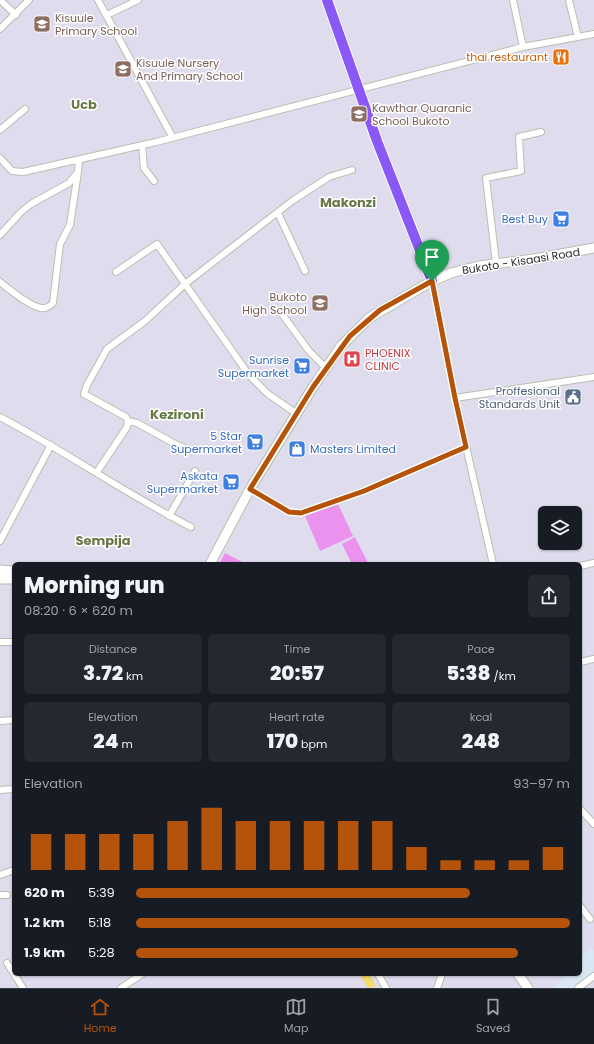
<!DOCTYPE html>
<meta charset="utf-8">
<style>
body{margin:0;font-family:Poppins,sans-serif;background:#242831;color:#f1f3f6;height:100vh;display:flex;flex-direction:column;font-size:15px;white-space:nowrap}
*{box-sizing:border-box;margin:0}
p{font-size:13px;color:#9ea1a6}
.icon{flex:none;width:22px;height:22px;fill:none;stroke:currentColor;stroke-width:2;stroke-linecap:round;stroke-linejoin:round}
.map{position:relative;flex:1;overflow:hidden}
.sheet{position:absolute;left:12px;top:562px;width:570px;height:414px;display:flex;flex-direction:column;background:#171b24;border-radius:6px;box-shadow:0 1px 3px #0004}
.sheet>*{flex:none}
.fabs{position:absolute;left:538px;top:506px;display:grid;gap:8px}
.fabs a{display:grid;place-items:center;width:44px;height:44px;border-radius:6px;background:#171b24;box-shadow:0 1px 3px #0004;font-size:20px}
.pin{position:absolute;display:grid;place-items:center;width:34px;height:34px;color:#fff;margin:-41px -17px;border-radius:50% 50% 50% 0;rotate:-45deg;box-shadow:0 0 4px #0007}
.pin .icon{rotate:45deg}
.round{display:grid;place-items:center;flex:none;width:42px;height:42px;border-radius:6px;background:#242831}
.headline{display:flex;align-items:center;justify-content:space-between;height:68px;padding:0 12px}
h1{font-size:22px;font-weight:800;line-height:30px}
.stats{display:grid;grid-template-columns:repeat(3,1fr);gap:6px;height:68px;padding:4px 12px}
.stats div{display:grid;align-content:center;border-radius:6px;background:#242831;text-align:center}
.stats b{font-size:20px;font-weight:800}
.stats small{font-size:11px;font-weight:400}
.stats p{font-size:11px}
.chart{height:112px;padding:8px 12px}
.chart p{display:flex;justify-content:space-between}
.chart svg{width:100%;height:72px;margin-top:4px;stroke:#b45309;stroke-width:6}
ul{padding:0 12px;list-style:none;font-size:13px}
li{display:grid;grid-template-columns:64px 48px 1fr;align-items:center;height:30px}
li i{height:10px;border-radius:5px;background:#b45309}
.menu{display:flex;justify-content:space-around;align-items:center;height:56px;border-top:1px solid #363941;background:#171b24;font-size:11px;color:#9ea1a6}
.menu a{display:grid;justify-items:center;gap:2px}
.menu .current{color:#b45309}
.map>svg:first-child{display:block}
.medical{fill:#d9e7f4}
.pitch{fill:#eb91ee}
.water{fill:#f4da6b}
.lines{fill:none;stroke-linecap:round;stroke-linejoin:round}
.minor-casing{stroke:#b9bfb0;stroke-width:8}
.secondary-casing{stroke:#b9bfb0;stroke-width:11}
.primary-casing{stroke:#fff;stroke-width:12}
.minor{stroke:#fff;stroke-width:6}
.secondary{stroke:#fff;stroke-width:9}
.primary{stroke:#8958f7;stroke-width:10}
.route-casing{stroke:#fff;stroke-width:8}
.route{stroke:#b45309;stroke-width:5}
.labels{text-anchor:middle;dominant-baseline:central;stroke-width:3;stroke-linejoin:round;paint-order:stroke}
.education-label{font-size:11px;fill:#785e54;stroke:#fff;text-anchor:start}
.food-label{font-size:11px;fill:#c56008;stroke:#fff;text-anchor:end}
.shop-label{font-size:11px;fill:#366cbe;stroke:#fff;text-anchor:end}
.street-label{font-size:11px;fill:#2b2b2b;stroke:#fff}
.health-label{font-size:11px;fill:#be3a42;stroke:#fff;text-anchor:start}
.service-label{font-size:11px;fill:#4e5e75;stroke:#fff;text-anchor:end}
.quarter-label{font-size:13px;font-weight:bold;fill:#667946;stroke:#fff}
</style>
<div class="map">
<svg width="594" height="988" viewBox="0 0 594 988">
<rect width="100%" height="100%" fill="#dedced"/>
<path class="medical" d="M591,948L594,951V972L573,988H554L565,974H580V958Z"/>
<path class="pitch" d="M337,502L353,536L320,551L305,516Z
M355,537L368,563L352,564L342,544Z
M225,553L246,564H219Z"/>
<path class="water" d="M361,974H369L376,986L368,988L360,975Z"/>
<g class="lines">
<g class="minor-casing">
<path id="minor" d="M0,0L16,15
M98,0L173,138
M513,0L523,47
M569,0L578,37
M107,15L138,0
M0,29L29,0
M0,130L25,109
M142,145L144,168L154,181
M0,158L12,171L23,172L156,142L523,47L594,34
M278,213L305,271
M0,235L21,212L31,204L69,183L78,172L79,160
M496,263L486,178L521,171L519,137L541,132
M116,272L157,244L249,375L268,394L297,414
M432,281L455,398L493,564
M0,282C10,290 29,306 41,308C46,309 50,306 53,303L60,244L70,225L78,172
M282,314L309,351L326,368
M455,398L594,377
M0,417C65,451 126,494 191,527
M128,421L137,423L177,445L183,447
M97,472L127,427L128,421L126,417L84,394L87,385L107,349L145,321L185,284L292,201L329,177L352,170
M250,489L289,512L301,513L364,491L466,447
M169,516L195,471
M0,541L51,445
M580,566L594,563
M0,642H14
M580,662L594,659
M0,721L14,720
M0,790L14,789
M580,809L594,824
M0,875L14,870
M0,895H7
M580,906L590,919
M7,963L23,988
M378,974L386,988
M121,988L142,974
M437,988L442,974
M578,988L594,976"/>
</g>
<g class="secondary-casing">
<path id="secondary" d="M210,564L250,489L313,387L341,346L369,318L432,281L451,273L479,266L534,259L594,248
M0,570L14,571
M0,579H14
M518,974L528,988"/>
</g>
<g class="primary-casing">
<path id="primary" d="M327,0L377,141L432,281"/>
</g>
<use href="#minor" class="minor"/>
<use href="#secondary" class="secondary"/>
<use href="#primary" class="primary"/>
</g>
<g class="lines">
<g class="route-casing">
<path id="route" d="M432,281L455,398L466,447L364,491L301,513L289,512L250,489L313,387L350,336L380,310Z"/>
</g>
<use href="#route" class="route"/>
</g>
<defs>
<g id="school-square" transform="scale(0.9)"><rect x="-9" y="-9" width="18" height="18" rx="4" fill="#8d6e63" stroke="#fff"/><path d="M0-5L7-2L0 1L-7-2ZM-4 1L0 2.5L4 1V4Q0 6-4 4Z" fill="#fff"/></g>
<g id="restaurant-square" transform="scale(0.9)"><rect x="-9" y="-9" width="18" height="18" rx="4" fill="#e8710a" stroke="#fff"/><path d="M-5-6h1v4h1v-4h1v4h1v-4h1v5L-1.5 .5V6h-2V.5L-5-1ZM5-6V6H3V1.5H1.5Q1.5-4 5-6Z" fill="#fff"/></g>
<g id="supermarket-square" transform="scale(0.9)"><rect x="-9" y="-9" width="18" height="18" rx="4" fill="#3f7fe0" stroke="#fff"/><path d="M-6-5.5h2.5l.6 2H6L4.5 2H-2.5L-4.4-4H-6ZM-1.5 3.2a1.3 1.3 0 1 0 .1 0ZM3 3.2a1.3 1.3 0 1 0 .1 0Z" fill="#fff"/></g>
<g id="hospital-square" transform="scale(0.9)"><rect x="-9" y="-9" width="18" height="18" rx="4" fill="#e0444e" stroke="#fff"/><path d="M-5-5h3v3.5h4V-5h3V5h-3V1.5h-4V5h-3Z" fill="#fff"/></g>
<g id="civic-square" transform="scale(0.9)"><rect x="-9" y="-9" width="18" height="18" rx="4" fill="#5c6f8a" stroke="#fff"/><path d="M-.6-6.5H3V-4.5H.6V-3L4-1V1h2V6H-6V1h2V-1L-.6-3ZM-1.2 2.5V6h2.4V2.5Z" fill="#fff"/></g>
<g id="shop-square" transform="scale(0.9)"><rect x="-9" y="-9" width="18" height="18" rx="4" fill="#3f7fe0" stroke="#fff"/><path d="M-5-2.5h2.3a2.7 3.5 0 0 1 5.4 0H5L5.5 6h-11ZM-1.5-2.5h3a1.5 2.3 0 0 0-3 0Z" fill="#fff"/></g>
</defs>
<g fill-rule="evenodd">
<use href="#school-square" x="42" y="24"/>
<use href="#restaurant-square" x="561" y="57"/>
<use href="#school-square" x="123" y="69"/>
<use href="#school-square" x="359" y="114"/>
<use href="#supermarket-square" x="561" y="219"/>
<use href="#school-square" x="320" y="303"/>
<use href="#hospital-square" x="352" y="359"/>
<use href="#supermarket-square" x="302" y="366"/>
<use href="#civic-square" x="573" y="397"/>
<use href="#supermarket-square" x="255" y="442"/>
<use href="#shop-square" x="297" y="449"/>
<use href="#supermarket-square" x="231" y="482"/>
</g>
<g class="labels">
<g class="education-label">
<text x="55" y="18">Kisuule<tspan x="55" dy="13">Primary School</tspan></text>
<text x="136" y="63">Kisuule Nursery<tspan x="136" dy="13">And Primary School</tspan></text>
<text x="372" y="108">Kawthar Quaranic<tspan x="372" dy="13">School Bukoto</tspan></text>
<text x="307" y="297" text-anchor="end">Bukoto<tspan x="307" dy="13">High School</tspan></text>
</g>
<g class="food-label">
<text x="548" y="57">thai restaurant</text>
</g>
<g class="shop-label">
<text x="548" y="219">Best Buy</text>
<text x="289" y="360">Sunrise<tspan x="289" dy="13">Supermarket</tspan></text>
<text x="242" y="436">5 Star<tspan x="242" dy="13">Supermarket</tspan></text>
<text x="310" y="449" text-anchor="start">Masters Limited</text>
<text x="218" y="476">Askata<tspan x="218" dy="13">Supermarket</tspan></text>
</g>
<g class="street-label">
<text transform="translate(521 261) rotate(-9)">Bukoto - Kisaasi Road</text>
</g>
<g class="health-label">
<text x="365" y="353">PHOENIX<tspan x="365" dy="13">CLINIC</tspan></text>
</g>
<g class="service-label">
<text x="560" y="391">Proffesional<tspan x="560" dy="13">Standards Unit</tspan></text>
</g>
<g class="quarter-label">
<text x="84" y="104">Ucb</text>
<text x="348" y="202">Makonzi</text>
<text x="177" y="414">Kezironi</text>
<text x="103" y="540">Sempija</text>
</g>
</g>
</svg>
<div class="fabs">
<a><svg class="icon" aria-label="layers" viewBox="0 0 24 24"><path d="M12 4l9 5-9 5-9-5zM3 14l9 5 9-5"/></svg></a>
</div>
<div class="pin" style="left:432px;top:281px;background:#1e9e55"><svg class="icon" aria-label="arrive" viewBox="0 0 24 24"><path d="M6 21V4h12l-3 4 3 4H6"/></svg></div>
<section class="sheet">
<div class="headline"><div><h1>Morning run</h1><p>08:20 · 6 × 620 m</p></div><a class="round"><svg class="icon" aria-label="share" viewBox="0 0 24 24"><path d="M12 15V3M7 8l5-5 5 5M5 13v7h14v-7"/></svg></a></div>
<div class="stats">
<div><p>Distance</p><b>3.72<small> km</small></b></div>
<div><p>Time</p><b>20:57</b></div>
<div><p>Pace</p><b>5:38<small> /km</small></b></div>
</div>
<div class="stats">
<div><p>Elevation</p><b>24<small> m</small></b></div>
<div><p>Heart rate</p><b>170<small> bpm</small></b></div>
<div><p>kcal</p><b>248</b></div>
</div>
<div class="chart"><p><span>Elevation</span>93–97 m</p>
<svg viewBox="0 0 160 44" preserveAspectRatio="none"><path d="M5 44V22M15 44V22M25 44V22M35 44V22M45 44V14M55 44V6M65 44V14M75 44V14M85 44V14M95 44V14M105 44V14M115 44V30M125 44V38M135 44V38M145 44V38M155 44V30"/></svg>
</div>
<ul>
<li><b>620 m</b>5:39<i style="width:77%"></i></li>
<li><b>1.2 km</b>5:18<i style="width:100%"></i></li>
<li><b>1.9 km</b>5:28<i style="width:88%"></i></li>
</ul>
</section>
</div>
<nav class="menu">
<a class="current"><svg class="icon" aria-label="home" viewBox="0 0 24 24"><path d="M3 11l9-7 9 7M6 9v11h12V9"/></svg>Home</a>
<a><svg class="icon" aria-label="map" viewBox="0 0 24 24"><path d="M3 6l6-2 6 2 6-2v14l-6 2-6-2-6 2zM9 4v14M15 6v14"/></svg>Map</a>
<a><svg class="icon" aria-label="saved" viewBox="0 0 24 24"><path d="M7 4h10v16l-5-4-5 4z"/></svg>Saved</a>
</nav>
